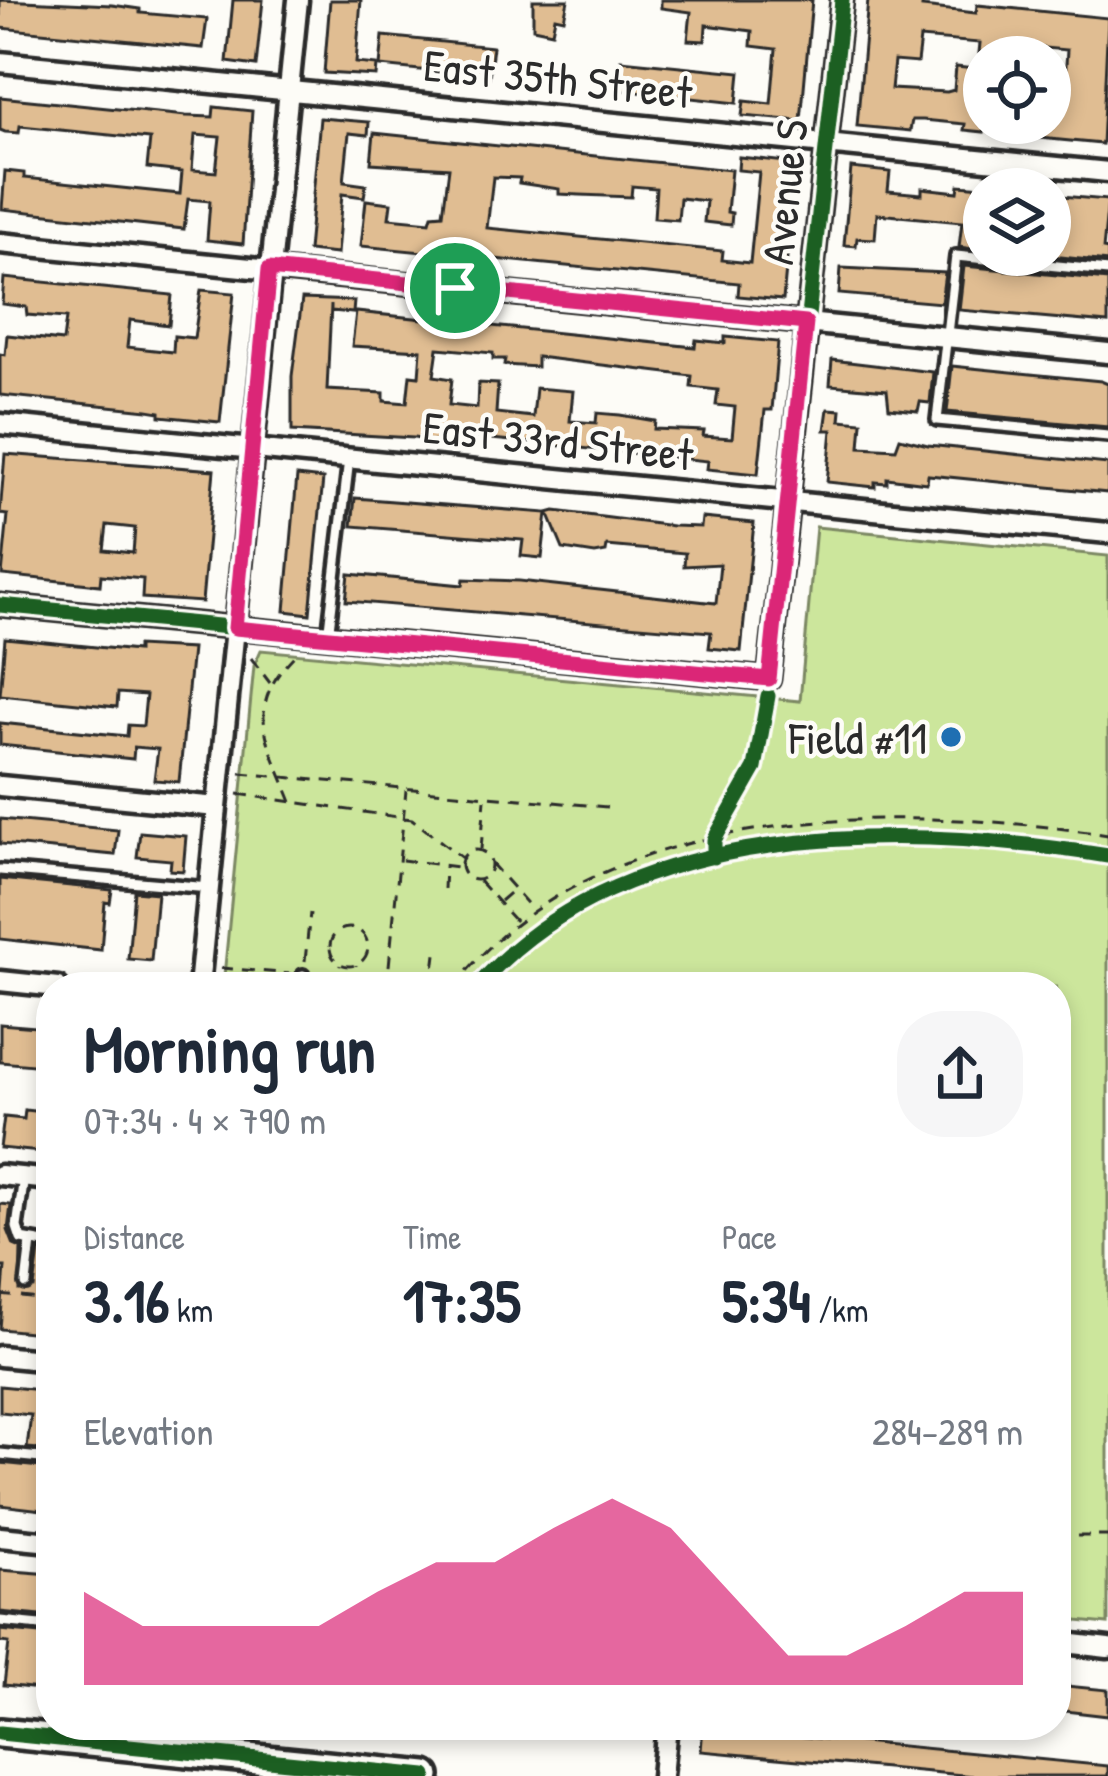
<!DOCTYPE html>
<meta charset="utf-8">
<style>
body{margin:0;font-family:"Patrick Hand",sans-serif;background:#f6f6f7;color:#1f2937;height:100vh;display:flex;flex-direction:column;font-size:45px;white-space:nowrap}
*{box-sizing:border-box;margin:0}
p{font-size:39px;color:#747a83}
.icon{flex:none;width:66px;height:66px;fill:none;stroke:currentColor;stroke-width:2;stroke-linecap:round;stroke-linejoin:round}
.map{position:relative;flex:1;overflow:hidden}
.panel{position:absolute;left:36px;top:972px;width:1035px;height:768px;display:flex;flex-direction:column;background:#fff;border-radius:48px;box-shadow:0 6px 18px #0003}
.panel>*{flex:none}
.tools{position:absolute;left:963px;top:36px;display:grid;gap:24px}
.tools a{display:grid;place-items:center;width:108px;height:108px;border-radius:50%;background:#fff;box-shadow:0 6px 18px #0003;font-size:60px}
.pin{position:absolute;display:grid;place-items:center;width:102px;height:102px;color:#fff;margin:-51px;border:6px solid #fff;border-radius:50%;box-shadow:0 3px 12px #0007}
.round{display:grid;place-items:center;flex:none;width:126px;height:126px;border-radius:48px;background:#f6f6f7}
.summary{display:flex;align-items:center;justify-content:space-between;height:204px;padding:0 48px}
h1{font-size:66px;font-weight:700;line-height:90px}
.figures{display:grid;grid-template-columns:repeat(3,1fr);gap:18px;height:204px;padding:12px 48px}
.figures div{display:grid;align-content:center}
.figures b{font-size:60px;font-weight:700}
.figures small{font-size:33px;font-weight:400}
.figures p{font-size:33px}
.chart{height:336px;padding:24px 48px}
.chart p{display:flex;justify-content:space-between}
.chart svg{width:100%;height:216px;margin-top:12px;fill:#db2777;opacity:.7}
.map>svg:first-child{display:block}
.green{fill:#cce69c;stroke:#7c8864;stroke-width:3}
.building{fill:#e0bd92;stroke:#2b2b2b;stroke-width:3;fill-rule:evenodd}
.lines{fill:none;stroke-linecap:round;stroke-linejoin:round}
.lane-casing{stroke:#2b2b2b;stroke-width:18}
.street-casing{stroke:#2b2b2b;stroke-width:27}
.secondary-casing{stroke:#2b2b2b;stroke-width:36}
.path{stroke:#2b2b2b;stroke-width:3;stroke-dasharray:12 9;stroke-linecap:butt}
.lane{stroke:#fdfcf7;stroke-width:9}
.street{stroke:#fdfcf7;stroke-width:18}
.secondary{stroke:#fdfcf7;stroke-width:27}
.cycleway-casing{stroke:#fdfcf7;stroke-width:22}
.cycleway{stroke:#1b5e20;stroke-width:15}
.route-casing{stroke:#fff;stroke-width:24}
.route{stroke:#db2777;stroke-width:15}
.poi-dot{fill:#1f6fb2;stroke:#fdfcf7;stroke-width:4.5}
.labels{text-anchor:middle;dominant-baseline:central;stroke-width:9;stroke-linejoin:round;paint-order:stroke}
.street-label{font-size:45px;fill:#2b2b2b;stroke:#fdfcf7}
.poi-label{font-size:45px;fill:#2b2b2b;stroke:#fdfcf7;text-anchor:end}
</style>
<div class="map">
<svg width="1108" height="1776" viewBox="0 0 1108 1776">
<rect width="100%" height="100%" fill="#fdfcf7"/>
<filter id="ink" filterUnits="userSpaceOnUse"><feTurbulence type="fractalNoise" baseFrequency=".00833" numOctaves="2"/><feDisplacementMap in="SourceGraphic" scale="24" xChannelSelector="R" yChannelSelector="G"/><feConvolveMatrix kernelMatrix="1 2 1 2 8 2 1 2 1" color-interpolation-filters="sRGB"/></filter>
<g filter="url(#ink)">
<path class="green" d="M816,527L1108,556V1624L1056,1619V987H223L254,666L261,650L800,701Z"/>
<path class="building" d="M0,0L112,5L140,9V13L207,19L203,48L0,28Z
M233,0H263L256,66L227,62Z
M330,0H361L356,63L377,65L376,76L324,73Z
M533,0H568L564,19L555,17L552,32L533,28Z
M661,0H812L801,121L742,116L744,101L771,104L776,49L751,46L752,31L706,25L705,41L688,40L691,12L661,8Z
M868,0H923L922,7L976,13L977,5L1108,18L1102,144L998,134L999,123H1055L1058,90H1050V77L1065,79L1067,50L1001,44L1000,55L979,53L980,43L920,38L917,63L894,61L891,89L947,92L954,90L956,67L984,70V132L964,130L965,124L923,120H912L910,131L857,126Z
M383,36L493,47L489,77L380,66Z
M621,60L740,72L737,103L619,90Z
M0,97L186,116L213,117L214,107L252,111L243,244L207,240L210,201L188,199L184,229L2,209L5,171L24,173V178L180,194L182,172L147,168L150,139L20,126L19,133L5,132L0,130ZM195,135L220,137L216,172L192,170Z
M320,118L369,122L368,135L349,133L344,182L366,185L364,197L342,194L337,254L308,251Z
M374,133L731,170L727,212L732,213L731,225L704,222L706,201L680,198L678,220L654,218L656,188L632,186L631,197L580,195L559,194V189L519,183L520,178L493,177L487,228L723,251L722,260L750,263L759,172L738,170L739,157L796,163L783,300L738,296L739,283L361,246L366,200L391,203L389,218L430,222L432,215L443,214L449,168L371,163Z
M851,168L890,172L888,191L922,194V188L958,192L959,185L984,187V223L976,222L973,249L959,247L962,222L877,214L875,239L857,238L856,246L844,245Z
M1050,195L1108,200L1103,249L1108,250V262L1042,255H1050Z
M964,266L1108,280V323L959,310Z
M841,268L945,273L941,303L839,294Z
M4,278L172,295L169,325L130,320L127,347L173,352L174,336L194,338L201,290L234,293L220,422L160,416V412L148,410L0,395V354L5,355L7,335L63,341L66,318L27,315L26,307L2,304Z
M302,299L354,301L353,313L331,311V305L327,390L384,393V401L407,403L410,375L419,376L421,350L352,346L356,312L695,347L696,340L725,343V337L778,342L772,410H765L758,474L707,469L708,461L453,435L451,445L414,438L292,431V376ZM438,348L493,353V359H505L504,365L537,367V357L692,376L691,387L718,390L716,405L735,407L732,438L703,436L704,431L654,429L655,421L620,415L597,413L596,423L570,421L573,391L536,388L533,417L496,413L498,384L478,383L477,408L449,405L452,379L434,376Z
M832,360L933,372L930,403L920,402L918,411L889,408L887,390L830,385Z
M952,366L1101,381L1108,384V427L947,412Z
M828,409L841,410L840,420L862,422L860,447L896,449L900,438L928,445L1108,464V493L928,475L927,483L887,478V483L875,482V487L827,482L832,430H825Z
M5,454L214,470L202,602L142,598L143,579L101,575L100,585L2,575L8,515L0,514ZM107,525L135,528L133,553L104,550Z
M297,476L323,479L310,614L285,611Z
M355,498L547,513L542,558L521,556L523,540L352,526Z
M555,511L673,526L701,527L702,518L754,523L741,651L709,648L711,632L346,601L349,574L463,585L464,579L519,581L716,603L720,564L684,566L685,553L662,551L607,546L606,552L595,554L563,549L548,513Z
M5,638L137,651V646L192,649L179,782L154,780L158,749L134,747L133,759L0,745V723L127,736L128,725L143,726L146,695L118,693L117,707L0,695Z
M0,819L118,830L115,855L0,844Z
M140,832L186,836L183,871L170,870L171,860L137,857Z
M0,879L112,890L110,903L105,902L101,950L0,939Z
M134,891L157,893L151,961L128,959Z
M0,1024L49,1028L43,1066L0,1062Z
M25,1110L51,1113V1153L0,1148L4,1117L24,1119Z
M0,1204L11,1205L8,1230L14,1245L21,1248L20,1290L34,1288L39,1251L51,1253V1334L0,1329L5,1267H0Z
M0,1386L51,1391V1450L27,1448L31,1415L0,1412Z
M0,1463L51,1468V1511L0,1505Z
M0,1570L51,1574V1617L0,1612Z
M0,1630L51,1635L48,1690L4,1685L9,1643L0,1642Z
M1056,1685L1108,1690V1716L1056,1710Z
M703,1726L835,1740V1733L851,1734L850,1741L1108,1766V1776H974L701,1751Z"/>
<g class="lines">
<g class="lane-casing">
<path id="lane" d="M1108,271L956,256L937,420L1108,436
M328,637L349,459
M0,870L209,888
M302,987L303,975
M24,1177L17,1227L21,1239L51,1244
M26,1284L31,1242
M0,1454L51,1459
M0,1621L51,1626"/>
</g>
<g class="street-casing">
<path id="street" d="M0,62L1108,172
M0,243L1108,353
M0,424L1108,533
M0,605L769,679L842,0
M0,786L217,807
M0,981L58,987
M199,987L298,0
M0,1175L51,1180
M0,1356L51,1361
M0,1537L51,1542
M1056,1642L1108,1648
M662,1776L667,1725"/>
</g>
<g class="secondary-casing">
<path id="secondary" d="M0,1733L426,1776"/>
</g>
<path class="path" d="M251,658L270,683
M240,773L607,807
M238,794L412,819L462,858
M292,802C267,738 241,707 299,651
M481,849L485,799
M461 865a15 15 0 1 1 30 0a15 15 0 1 1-30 0Z
M402,860L458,867
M491,863L532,909
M479,881L516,922
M444,889L445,867
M500,901L514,889
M330 947a19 19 0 1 1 38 0a19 19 0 1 1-38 0Z
M305,961L310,913
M221,968L291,974
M313,976L408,987
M337,987L340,965
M355,987L356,965
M387,987L406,790
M432,987L436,954
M454,987C594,802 900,803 1108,835
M0,1295L51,1300
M1056,1536H1108"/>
<use href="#lane" class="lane"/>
<use href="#street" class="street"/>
<use href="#secondary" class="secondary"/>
<g class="cycleway-casing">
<path id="cycleway" d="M0,605L769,679L842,0
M714,857V840L755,768L768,696
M477,987C622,818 906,823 1108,856
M0,1733L426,1776"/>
</g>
<use href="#cycleway" class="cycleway"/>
</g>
</g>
<g class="lines" filter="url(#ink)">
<g class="route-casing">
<path id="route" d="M269,269L806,323L769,679L235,628Z"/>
</g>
<use href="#route" class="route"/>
</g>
<circle class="poi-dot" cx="951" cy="737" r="12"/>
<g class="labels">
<g class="street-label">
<text transform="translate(558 78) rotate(6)">East 35th Street</text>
<text transform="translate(784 192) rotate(-84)">Avenue S</text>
<text transform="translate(558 440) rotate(6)">East 33rd Street</text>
</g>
<g class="poi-label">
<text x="927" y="737">Field #11</text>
</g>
</g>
</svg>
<div class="tools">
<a><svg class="icon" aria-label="locate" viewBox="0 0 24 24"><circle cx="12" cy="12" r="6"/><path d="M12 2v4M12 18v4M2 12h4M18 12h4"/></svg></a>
<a><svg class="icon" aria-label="layers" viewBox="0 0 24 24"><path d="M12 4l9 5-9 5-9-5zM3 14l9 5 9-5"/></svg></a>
</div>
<div class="pin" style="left:455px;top:288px;background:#1e9e55"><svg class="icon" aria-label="arrive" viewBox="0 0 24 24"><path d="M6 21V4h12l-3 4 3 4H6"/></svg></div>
<section class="panel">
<div class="summary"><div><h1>Morning run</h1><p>07:34 · 4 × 790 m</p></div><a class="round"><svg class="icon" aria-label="share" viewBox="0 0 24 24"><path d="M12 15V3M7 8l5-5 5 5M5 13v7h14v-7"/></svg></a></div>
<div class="figures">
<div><p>Distance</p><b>3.16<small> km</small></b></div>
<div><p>Time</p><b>17:35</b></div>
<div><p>Pace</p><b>5:34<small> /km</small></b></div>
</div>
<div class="chart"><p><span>Elevation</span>284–289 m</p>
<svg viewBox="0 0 160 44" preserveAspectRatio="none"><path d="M0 44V25L10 32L20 32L30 32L40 32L50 25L60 19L70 19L80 12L90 6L100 12L110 25L120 38L130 38L140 32L150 25L160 25V44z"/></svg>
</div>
</section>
</div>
